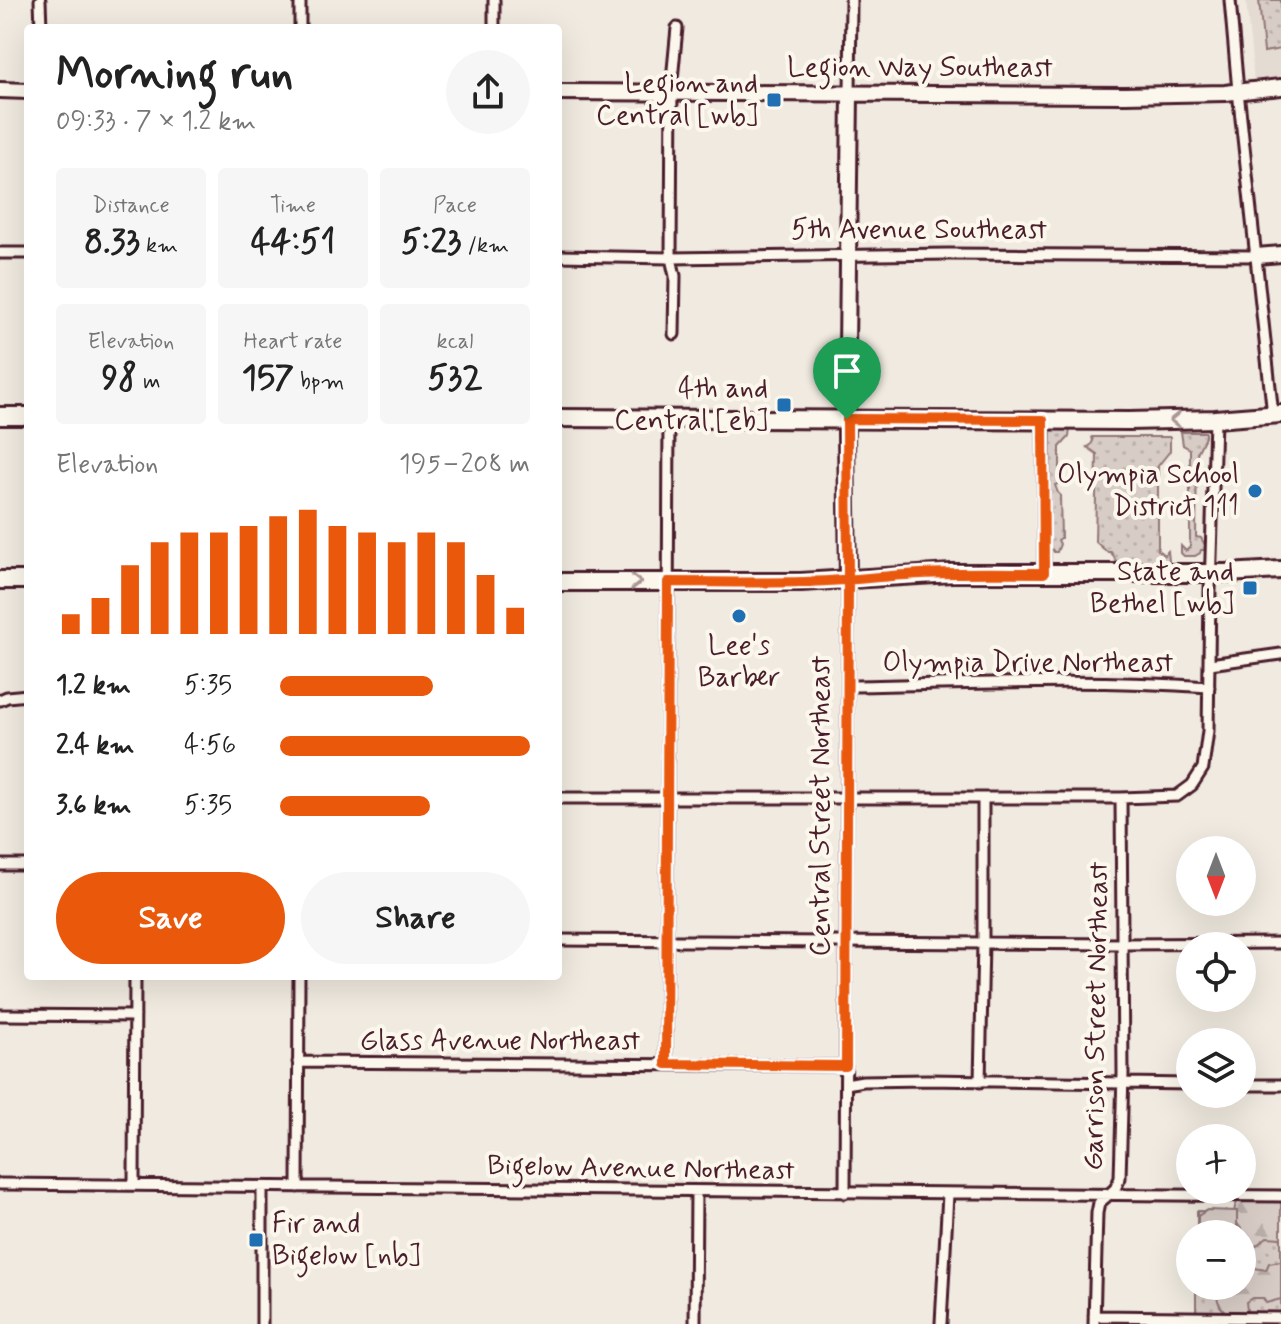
<!DOCTYPE html>
<meta charset="utf-8">
<style>
body{margin:0;font-family:Mynerve,sans-serif;background:#f6f6f6;color:#222;height:100vh;display:flex;flex-direction:column;font-size:30px;white-space:nowrap}
*{box-sizing:border-box;margin:0}
p{font-size:26px;color:#767676}
.icon{flex:none;width:44px;height:44px;fill:none;stroke:currentColor;stroke-width:2;stroke-linecap:round;stroke-linejoin:round}
.map{position:relative;flex:1;overflow:hidden}
.drawer{position:absolute;left:24px;top:24px;width:538px;height:956px;display:flex;flex-direction:column;background:#fff;border-radius:8px;box-shadow:0 8px 32px #0002}
.drawer>*{flex:none}
.needle{width:52px;rotate:180deg}
.buttons{position:absolute;left:1176px;top:836px;display:grid;gap:16px}
.buttons a{display:grid;place-items:center;width:80px;height:80px;border-radius:50%;background:#fff;box-shadow:0 8px 32px #0002;font-size:40px}
.pin{position:absolute;display:grid;place-items:center;width:68px;height:68px;color:#fff;margin:-82px -34px;border-radius:50% 50% 50% 0;rotate:-45deg;box-shadow:0 0 8px #0007}
.pin .icon{rotate:45deg}
.round{display:grid;place-items:center;flex:none;width:84px;height:84px;border-radius:42px;background:#f6f6f6}
.head{display:flex;align-items:center;justify-content:space-between;height:136px;padding:0 32px}
h1{font-size:44px;font-weight:700;line-height:60px}
.metrics{display:grid;grid-template-columns:repeat(3,1fr);gap:12px;height:136px;padding:8px 32px}
.metrics div{display:grid;align-content:center;border-radius:8px;background:#f6f6f6;text-align:center}
.metrics b{font-size:34px;font-weight:700}
.metrics small{font-size:22px;font-weight:400}
.metrics p{font-size:22px}
.chart{height:224px;padding:16px 32px}
.chart p{display:flex;justify-content:space-between}
.chart svg{width:100%;height:144px;margin-top:8px;stroke:#ea580c;stroke-width:6}
.button{display:flex;gap:16px;margin-top:auto;padding:16px 32px}
.button a{flex:1;height:92px;border-radius:48px;background:#ea580c;color:#fff;font-size:32px;font-weight:700;line-height:92px;text-align:center}
.button a+a{background:#f6f6f6;color:#222}
ul{padding:0 32px;list-style:none;font-size:26px}
li{display:grid;grid-template-columns:128px 96px 1fr;align-items:center;height:60px}
li i{height:20px;border-radius:10px;background:#ea580c}
.map>svg:first-child{display:block}
.built{fill:#e4dbd2}
.grass{fill:url(#grass-dots);stroke:#917678;stroke-width:2}
.forest{fill:url(#forest-firs);stroke:#917678;stroke-width:2}
.pitch{fill:#d8ccc6;stroke:#917678;stroke-width:2}
.lines{fill:none;stroke-linecap:round;stroke-linejoin:round}
.street-casing{stroke:#4a1f2b;stroke-width:15}
.secondary-casing{stroke:#4a1f2b;stroke-width:20}
.primary-casing{stroke:#4a1f2b;stroke-width:22}
.street{stroke:#fbf7ec;stroke-width:9}
.secondary{stroke:#fbf7ec;stroke-width:14}
.primary{stroke:#fbf7ec;stroke-width:16}
.oneway{stroke:#ab9695}
.route-casing{stroke:#fff;stroke-width:16}
.route{stroke:#ea580c;stroke-width:10}
.poi-dot{fill:#1f6fb2;stroke:#fbf7ec;stroke-width:3}
.labels{text-anchor:middle;dominant-baseline:central;stroke-width:8;stroke-linejoin:round;paint-order:stroke}
.street-label{font-size:28px;fill:#4a1f2b;stroke:#fbf7ec}
.poi-label{font-size:28px;fill:#4a1f2b;stroke:#fbf7ec;text-anchor:end}
</style>
<div class="map">
<svg width="1281" height="1324" viewBox="0 0 1281 1324">
<defs>
<pattern id="grass-dots" width="8" height="8" patternUnits="userSpaceOnUse" patternTransform="scale(2)"><rect width="8" height="8" fill="#d8ccc6"/><path d="M2 2h.1M6 6h.1" fill="none" stroke="#bbafaa" stroke-width="1.8" stroke-linecap="round"/></pattern>
<pattern id="forest-firs" width="22" height="20" patternUnits="userSpaceOnUse" patternTransform="scale(2)"><rect width="22" height="20" fill="#d8ccc6"/><path d="M5 1l3.5 6h-7zM16 11l3.5 6h-7z" fill="#bbafaa"/></pattern>
</defs>
<rect width="100%" height="100%" fill="#f0eae0"/>
<filter id="ink" filterUnits="userSpaceOnUse"><feTurbulence type="fractalNoise" baseFrequency=".0125" numOctaves="2"/><feDisplacementMap in="SourceGraphic" scale="16" xChannelSelector="R" yChannelSelector="G"/><feConvolveMatrix kernelMatrix="1 2 1 2 8 2 1 2 1" color-interpolation-filters="sRGB"/></filter>
<g filter="url(#ink)">
<path class="built" d="M1246,0H1281V78L1254,80Z"/>
<path class="grass" d="M1259,0H1281V49L1264,52Z
M1051,429H1070L1069,437L1060,447V483L1055,485L1058,493L1060,495L1061,538L1058,540L1060,544L1057,552H1054L1049,545Z
M1181,432H1205V437L1197,453L1196,537L1201,538L1205,545V550H1201L1200,553L1195,556H1184L1181,553V546L1186,551L1190,547V449L1183,445Z
M1092,437H1170V451L1158,466V550L1164,555L1168,551L1169,561H1116L1111,552H1107L1095,541L1097,454L1087,447L1090,446L1093,441Z
M1197,1211L1281,1212V1315L1196,1314V1286H1242V1234H1197Z"/>
<path class="forest" d="M1261,1198L1281,1200V1240L1280,1238L1267,1237L1252,1249L1247,1248L1249,1238C1239,1227 1229,1217 1237,1202L1245,1200L1257,1202Z
M1242,1257L1249,1267L1266,1270L1269,1263L1281,1261V1299L1266,1303L1263,1298H1252L1246,1302L1247,1310L1232,1319L1220,1306L1216,1295L1227,1286H1242Z"/>
<path class="pitch" d="M1207,1210L1237,1211V1231L1234,1234H1198V1216Z"/>
<g class="lines">
<g class="street-casing">
<path id="street" d="M40,0L41,28
M494,0V28
M1230,0L1238,91L1273,415
M300,28V0
M850,94L851,0
M0,253H28
M558,256L671,258L948,254L1257,256
M674,334L675,276L671,258L672,80L677,28
M1043,420L1044,573
M1210,664L1281,654
M848,686C968,684 1089,678 1209,687
M0,700L7,697L28,695
M558,798H1121L1177,796L1192,785L1203,768L1208,731L1210,591L1215,419
M0,865H28
M558,940L1123,944L1281,943
M0,1015L135,1016
M298,1062L846,1066
M666,1064L669,418
M980,1082L983,942V798
M846,1084L863,1081L927,1080L1190,1084
M1242,1085H1281
M0,1184L1281,1196
M134,1185L135,976
M262,1187V1324
M298,1187L299,976
M845,1193L848,579
M1094,1316L1281,1318
M941,1323L948,1194
M695,1324L696,1191
M1094,1324L1097,1213L1099,1203L1115,1189L1120,1178L1123,1074L1121,798"/>
</g>
<g class="secondary-casing">
<path id="secondary" d="M0,90L28,91
M558,92L1125,95L1225,93L1281,87
M1257,256L1281,254
M848,579L846,434L850,94"/>
</g>
<g class="primary-casing">
<path id="primary" d="M0,416H28
M558,418L1129,421L1215,419L1281,414
M0,580H28
M558,582H801L952,573H1226L1281,570"/>
</g>
<use href="#street" class="street"/>
<use href="#secondary" class="secondary"/>
<use href="#primary" class="primary"/>
</g>
<defs><path id="oneway-chevron" d="M-2-3.5L2.5 0L-2 3.5" fill="none" stroke-width="1.6" stroke-linecap="round" stroke-linejoin="round" transform="scale(2)"/></defs>
<g class="oneway">
<use href="#oneway-chevron" transform="translate(1175 420) rotate(179)"/>
<use href="#oneway-chevron" transform="translate(636 582)"/>
</g>
</g>
<g class="lines" filter="url(#ink)">
<g class="route-casing">
<path id="route" d="M847,419L848,579L846,1066L666,1064L668,582C713,582 759,583 804,582C843,581 882,576 921,574C962,572 1003,573 1044,573L1043,420L847,419"/>
</g>
<use href="#route" class="route"/>
</g>
<g class="poi-dot">
<rect x="766" y="92" width="16" height="16" rx="4"/>
<rect x="776" y="397" width="16" height="16" rx="4"/>
<circle cx="1255" cy="491" r="8"/>
<rect x="1242" y="580" width="16" height="16" rx="4"/>
<circle cx="739" cy="616" r="8"/>
<rect x="248" y="1232" width="16" height="16" rx="4"/>
</g>
<g class="labels">
<g class="street-label">
<text x="920" y="68">Legion Way Southeast</text>
<text x="919" y="230">5th Avenue Southeast</text>
<text x="1028" y="663">Olympia Drive Northeast</text>
<text transform="translate(821 806) rotate(-90)">Central Street Northeast</text>
<text transform="translate(1097 1016) rotate(-89)">Garrison Street Northeast</text>
<text x="500" y="1041">Glass Avenue Northeast</text>
<text transform="translate(641 1169) rotate(1)">Bigelow Avenue Northeast</text>
</g>
<g class="poi-label">
<text x="758" y="84">Legion and<tspan x="758" dy="32">Central [wb]</tspan></text>
<text x="768" y="389">4th and<tspan x="768" dy="32">Central [eb]</tspan></text>
<text x="1239" y="475">Olympia School<tspan x="1239" dy="32">District 111</tspan></text>
<text x="1234" y="572">State and<tspan x="1234" dy="32">Bethel [wb]</tspan></text>
<text x="739" y="646" text-anchor="middle">Lee's<tspan x="739" dy="32">Barber</tspan></text>
<text x="272" y="1224" text-anchor="start">Fir and<tspan x="272" dy="32">Bigelow [nb]</tspan></text>
</g>
</g>
</svg>
<div class="buttons">
<a><svg class="needle" viewBox="-14 -14 28 28"><path d="M0-13l5 13h-10z" fill="#e53935"/><path d="M0 13l5-13h-10z" fill="#767676"/></svg></a>
<a><svg class="icon" aria-label="locate" viewBox="0 0 24 24"><circle cx="12" cy="12" r="6"/><path d="M12 2v4M12 18v4M2 12h4M18 12h4"/></svg></a>
<a><svg class="icon" aria-label="layers" viewBox="0 0 24 24"><path d="M12 4l9 5-9 5-9-5zM3 14l9 5 9-5"/></svg></a>
<a>+</a>
<a>−</a>
</div>
<div class="pin" style="left:847px;top:419px;background:#1e9e55"><svg class="icon" aria-label="arrive" viewBox="0 0 24 24"><path d="M6 21V4h12l-3 4 3 4H6"/></svg></div>
<section class="drawer">
<div class="head"><div><h1>Morning run</h1><p>09:33 · 7 × 1.2 km</p></div><a class="round"><svg class="icon" aria-label="share" viewBox="0 0 24 24"><path d="M12 15V3M7 8l5-5 5 5M5 13v7h14v-7"/></svg></a></div>
<div class="metrics">
<div><p>Distance</p><b>8.33<small> km</small></b></div>
<div><p>Time</p><b>44:51</b></div>
<div><p>Pace</p><b>5:23<small> /km</small></b></div>
</div>
<div class="metrics">
<div><p>Elevation</p><b>98<small> m</small></b></div>
<div><p>Heart rate</p><b>157<small> bpm</small></b></div>
<div><p>kcal</p><b>532</b></div>
</div>
<div class="chart"><p><span>Elevation</span>195–208 m</p>
<svg viewBox="0 0 160 44" preserveAspectRatio="none"><path d="M5 44V38M15 44V33M25 44V23M35 44V16M45 44V13M55 44V13M65 44V11M75 44V8M85 44V6M95 44V11M105 44V13M115 44V16M125 44V13M135 44V16M145 44V26M155 44V36"/></svg>
</div>
<ul>
<li><b>1.2 km</b>5:35<i style="width:61%"></i></li>
<li><b>2.4 km</b>4:56<i style="width:100%"></i></li>
<li><b>3.6 km</b>5:35<i style="width:60%"></i></li>
</ul>
<div class="button"><a>Save</a><a>Share</a></div>
</section>
</div>
